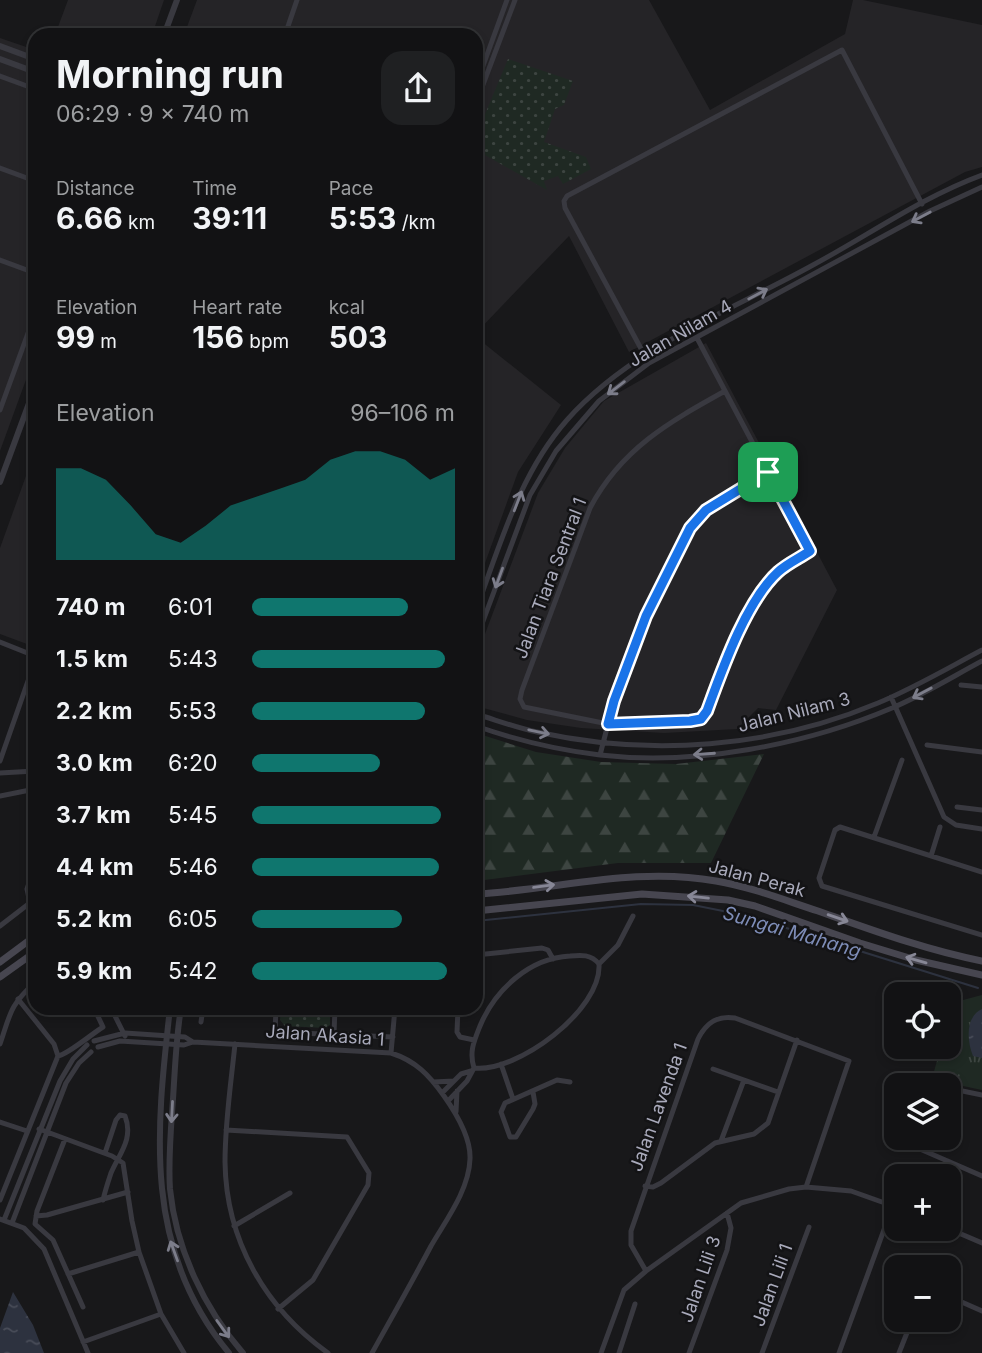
<!DOCTYPE html>
<meta charset="utf-8">
<style>
body{margin:0;font-family:Inter,sans-serif;background:#1f2022;color:#f1f3f6;height:100vh;display:flex;flex-direction:column;font-size:26px;white-space:nowrap}
*{box-sizing:border-box;margin:0}
p{font-size:23px;color:#9c9ea0}
.icon{flex:none;width:38px;height:38px;fill:none;stroke:currentColor;stroke-width:2;stroke-linecap:round;stroke-linejoin:round}
.map{position:relative;flex:1;overflow:hidden}
.sheet{position:absolute;left:28px;top:28px;width:455px;height:987px;display:flex;flex-direction:column;background:#121214;border-radius:21px;box-shadow:0 4px 10px #0003,0 0 0 2px #313234}
.sheet>*{flex:none}
.tools{position:absolute;left:884px;top:982px;display:grid;gap:14px}
.tools a{display:grid;place-items:center;width:77px;height:77px;border-radius:14px;background:#121214;box-shadow:0 4px 10px #0003,0 0 0 2px #313234;font-size:35px}
.pin{position:absolute;display:grid;place-items:center;width:60px;height:60px;color:#fff;margin:-30px;border-radius:14px;box-shadow:0 4px 10px #0006}
.round{display:grid;place-items:center;flex:none;width:74px;height:74px;border-radius:21px;background:#1f2022}
.headline{display:flex;align-items:center;justify-content:space-between;height:119px;padding:0 28px}
h1{font-size:38px;font-weight:700;line-height:52px}
.stats{display:grid;grid-template-columns:repeat(3,1fr);gap:10px;height:119px;padding:7px 28px}
.stats div{display:grid;align-content:center}
.stats b{font-size:30px;font-weight:700}
.stats small{font-size:19px;font-weight:400}
.stats p{font-size:19px}
.chart{height:196px;padding:14px 28px}
.chart p{display:flex;justify-content:space-between}
.chart svg{width:100%;height:126px;margin-top:7px;fill:#0f766e;opacity:.7}
ul{padding:0 28px;list-style:none;font-size:23px}
li{display:grid;grid-template-columns:112px 84px 1fr;align-items:center;height:52px}
li i{height:18px;border-radius:9px;background:#0f766e}
.map>svg:first-child{display:block}
.built{fill:#252427}
.grass{fill:url(#grass-dots)}
.forest{fill:url(#forest-firs)}
.park{fill:url(#park-tufts)}
.water{fill:url(#water-ripples)}
.lines{fill:none;stroke-linecap:round;stroke-linejoin:round}
.stream{stroke:#2d323f;stroke-width:2}
.minor{stroke:#393940;stroke-width:5}
.tertiary{stroke:#393940;stroke-width:6}
.secondary{stroke:#474650;stroke-width:7}
.oneway{stroke:#7c7d8a}
.oneway2{stroke:#878796}
.route-casing{stroke:#fff;stroke-width:14}
.route{stroke:#1a73e8;stroke-width:9}
.labels{text-anchor:middle;dominant-baseline:central;stroke-width:5;stroke-linejoin:round;paint-order:stroke}
.street-label{font-size:18px;fill:#a9aabb;stroke:#131315}
.water-label{font-size:19px;font-style:italic;fill:#7e8db8;stroke:#131315}
</style>
<div class="map">
<svg width="982" height="1353" viewBox="0 0 982 1353">
<defs>
<pattern id="grass-dots" width="8" height="8" patternUnits="userSpaceOnUse" patternTransform="scale(1.75)"><rect width="8" height="8" fill="#1f2923"/><path d="M2 2h.1M6 6h.1" fill="none" stroke="#3d4541" stroke-width="1.8" stroke-linecap="round"/></pattern>
<pattern id="forest-firs" width="22" height="20" patternUnits="userSpaceOnUse" patternTransform="scale(1.75)"><rect width="22" height="20" fill="#1f2923"/><path d="M5 1l3.5 6h-7zM16 11l3.5 6h-7z" fill="#3d4541"/></pattern>
<pattern id="park-tufts" width="24" height="20" patternUnits="userSpaceOnUse" patternTransform="scale(1.75)"><rect width="24" height="20" fill="#1f2923"/><path d="M3 7l-1-3M5 7V3M7 7l1-3M15 17l-1-3M17 17v-4M19 17l1-3" fill="none" stroke="#3d4541"/></pattern>
<pattern id="water-ripples" width="26" height="14" patternUnits="userSpaceOnUse" patternTransform="scale(1.75)"><rect width="26" height="14" fill="#2d323f"/><path d="M2 4q2-2 4 0t4 0M15 11q2-2 4 0t4 0" fill="none" stroke="#494d59"/></pattern>
</defs>
<rect width="100%" height="100%" fill="#18181a"/>
<path class="built" d="M68,0H164L152,35H55Z
M197,0H649L710,110L845,34L853,0H863L982,25V167L965,172L629,352L569,236L476,333V35H184Z
M0,38L35,50V355L0,451Z
M476,337L561,405L518,472L476,588Z
M706,343L837,590L776,710L758,708L737,729L664,733L581,728L527,720L476,706V658L538,493L565,448L604,401Z
M35,451V647L0,634V548Z"/>
<path class="grass" d="M508,59L573,81L564,105L555,109L544,142L586,157L591,169L563,184L558,176L544,181L547,190L476,150V136Z
M281,1008H330V1025L325,1028L285,1026L280,1020Z"/>
<path class="forest" d="M476,733L536,752L601,762L676,764L764,754L711,863H618L476,881Z"/>
<path class="park" d="M982,995V1090L954,1084L933,1075L941,1047L948,1046L949,1017L952,1003Z"/>
<path class="water" d="M982,1009V1058L973,1056C967,1041 965,1017 982,1009Z
M13,1292L33,1325L44,1353H0V1328Z"/>
<g class="lines">
<path class="stream" d="M476,921L641,904L693,905L748,916L978,988"/>
<path class="minor" d="M285,35L297,0
M0,76L35,89
M476,85L507,0
M476,103L515,0
M0,168L35,181
M0,260L35,273
M697,338L810,551C800,558 788,563 778,572C746,601 722,670 707,711L700,719L690,721L608,724L524,707L520,699L522,690L590,508C621,449 669,422 725,391
M645,356L565,208L564,201L567,196L842,50L922,204
M0,410L35,314
M476,610C500,545 520,473 567,420C632,347 730,311 813,265C869,235 922,197 982,175
M476,640L530,495L556,451L599,401L649,363L930,211L982,187
M0,642L35,656
M961,685L982,687
M891,697L944,817L956,825L982,829
M476,714C496,720 517,728 537,732C650,757 771,748 878,703C914,688 948,668 982,650
M476,726C516,740 558,750 600,755C695,766 805,745 892,708C923,695 952,677 982,661
M927,745L982,752
M600,755L614,701L646,616L690,529L706,510L768,472
M0,761L35,661
M0,773L35,771
M0,796L35,789
M957,807L982,810
M874,837L902,760
M931,856L940,827
M982,872L840,827L835,830L819,878L822,886L982,935
M30,903L27,889L35,865
M0,926L35,899
M476,955L542,948L548,950L553,959
M599,964L618,945L633,916
M18,999L54,1044L58,1056C67,1055 93,1033 103,1027L94,1008
M111,1008L125,1036
M276,1008L275,1032L393,1037
M458,1008L457,1032L460,1037L474,1040
M201,1022L203,1008
M334,1034L335,1008
M94,1041L125,1033L185,1037L193,1042
M0,1044C11,1012 9,1007 35,982
M235,1044C231,1083 225,1122 225,1162C226,1240 265,1308 328,1353
M98,1047L120,1041L184,1045L193,1042L391,1053C416,1061 429,1075 444,1096C456,1113 471,1137 470,1159C469,1190 446,1220 431,1246C412,1282 392,1317 372,1353
M391,1053L395,1008
M501,1064L513,1099
M474,1068C469,1052 474,1041 480,1026C495,990 529,958 570,956C581,955 591,954 599,964
M474,1068C517,1073 602,1010 599,964
M713,1069L778,1092
M433,1082L454,1081
M934,1085H936
M948,1088L982,1095
M533,1092L535,1104L533,1109L516,1137H510L501,1112L505,1103L557,1080L570,1082
M442,1093L461,1074L471,1071
M448,1101L467,1081L474,1068
M456,1112L457,1091
M0,1122L27,1131
M39,1129L112,1156L123,1163L132,1221L139,1252L161,1314L184,1353
M226,1130L347,1137L369,1173L368,1185L313,1280L278,1309
M911,1138L910,1142L913,1146L982,1176
M65,1139L37,1211L35,1224L53,1240L83,1307
M721,1141L744,1080
M645,1186L653,1187L661,1183L715,1143L754,1134L768,1123L797,1040
M948,1188L957,1166
M0,1200L58,1056
M103,1200C105,1191 108,1182 111,1173C119,1154 134,1139 125,1116L120,1115L116,1120L105,1153
M36,1216L47,1215L128,1192
M0,1219L24,1228L44,1249L88,1353
M4,1220L60,1081L73,1059L87,1045
M12,1223L66,1083L79,1063L91,1052
M234,1226L290,1193
M947,1228L982,1243
M646,1271L631,1245V1231L698,1039C706,1023 717,1015 735,1018L849,1061L806,1187
M68,1274L139,1252
M948,1296L982,1311
M83,1342L161,1314
M601,1353L624,1290L646,1271L741,1203L789,1189L806,1187L851,1191L896,1207
M619,1353L635,1304
M689,1353L727,1250L731,1228L727,1213
M762,1353L809,1227
M839,1353L893,1205
M899,1353L912,1320"/>
<path class="tertiary" d="M164,35L177,0
M0,46L35,59
M0,59L35,72
M0,482L35,387
M170,1008C156,1132 143,1250 229,1353
M181,1008C176,1038 175,1069 173,1099C171,1128 168,1160 170,1189C176,1249 204,1308 243,1353"/>
<path class="secondary" d="M476,894C557,890 634,866 716,881C751,887 784,900 818,911C872,930 926,950 982,961
M476,911L642,894L728,900L755,906L860,943L916,960L982,975
M0,962L35,936
M0,977L35,952"/>
</g>
<defs><path id="oneway-shaft" d="M-6 0H5M1.5-3L5.5 0L1.5 3" fill="none" stroke-width="1.6" stroke-linecap="round" stroke-linejoin="round" transform="scale(1.75)"/></defs>
<g class="oneway">
<use href="#oneway-shaft" transform="translate(921 217) rotate(152)"/>
<use href="#oneway-shaft" transform="translate(758 294) rotate(-28)"/>
<use href="#oneway-shaft" transform="translate(616 388) rotate(143)"/>
<use href="#oneway-shaft" transform="translate(518 501) rotate(-69)"/>
<use href="#oneway-shaft" transform="translate(499 578) rotate(110)"/>
<use href="#oneway-shaft" transform="translate(922 693) rotate(152)"/>
<use href="#oneway-shaft" transform="translate(539 732) rotate(12)"/>
<use href="#oneway-shaft" transform="translate(704 754) rotate(176)"/>
<use href="#oneway-shaft" transform="translate(172 1112) rotate(93)"/>
<use href="#oneway-shaft" transform="translate(174 1251) rotate(-110)"/>
<use href="#oneway-shaft" transform="translate(223 1329) rotate(54)"/>
</g>
<g class="oneway2">
<use href="#oneway-shaft" transform="translate(544 886) rotate(-8)"/>
<use href="#oneway-shaft" transform="translate(698 897) rotate(-174)"/>
<use href="#oneway-shaft" transform="translate(838 918) rotate(19)"/>
<use href="#oneway-shaft" transform="translate(916 960) rotate(-164)"/>
</g>
<g class="lines">
<g class="route-casing">
<path id="route" d="M768,472L810,551C800,558 788,563 778,572C746,601 722,670 707,711L701,719L690,721L608,724L614,701L646,616L690,528L706,510Z"/>
</g>
<use href="#route" class="route"/>
</g>
<g class="labels">
<g class="street-label">
<text transform="translate(680 333) rotate(-30)">Jalan Nilam 4</text>
<text transform="translate(550 578) rotate(-69)">Jalan Tiara Sentral 1</text>
<text transform="translate(794 712) rotate(-14)">Jalan Nilam 3</text>
<text transform="translate(757 878) rotate(15)">Jalan Perak</text>
<text transform="translate(325 1035) rotate(4)">Jalan Akasia 1</text>
<text transform="translate(658 1107) rotate(-70)">Jalan Lavenda 1</text>
<text transform="translate(700 1279) rotate(-71)">Jalan Lili 3</text>
<text transform="translate(772 1285) rotate(-70)">Jalan Lili 1</text>
</g>
<g class="water-label">
<text transform="translate(792 932) rotate(16)">Sungai Mahang</text>
</g>
</g>
</svg>
<div class="tools">
<a><svg class="icon" aria-label="locate" viewBox="0 0 24 24"><circle cx="12" cy="12" r="6"/><path d="M12 2v4M12 18v4M2 12h4M18 12h4"/></svg></a>
<a><svg class="icon" aria-label="layers" viewBox="0 0 24 24"><path d="M12 4l9 5-9 5-9-5zM3 14l9 5 9-5"/></svg></a>
<a>+</a>
<a>−</a>
</div>
<div class="pin" style="left:768px;top:472px;background:#1e9e55"><svg class="icon" aria-label="arrive" viewBox="0 0 24 24"><path d="M6 21V4h12l-3 4 3 4H6"/></svg></div>
<section class="sheet">
<div class="headline"><div><h1>Morning run</h1><p>06:29 · 9 × 740 m</p></div><a class="round"><svg class="icon" aria-label="share" viewBox="0 0 24 24"><path d="M12 15V3M7 8l5-5 5 5M5 13v7h14v-7"/></svg></a></div>
<div class="stats">
<div><p>Distance</p><b>6.66<small> km</small></b></div>
<div><p>Time</p><b>39:11</b></div>
<div><p>Pace</p><b>5:53<small> /km</small></b></div>
</div>
<div class="stats">
<div><p>Elevation</p><b>99<small> m</small></b></div>
<div><p>Heart rate</p><b>156<small> bpm</small></b></div>
<div><p>kcal</p><b>503</b></div>
</div>
<div class="chart"><p><span>Elevation</span>96–106 m</p>
<svg viewBox="0 0 160 44" preserveAspectRatio="none"><path d="M0 44V12L10 12L20 16L30 25L40 35L50 38L60 32L70 25L80 22L90 19L100 16L110 9L120 6L130 6L140 9L150 16L160 12V44z"/></svg>
</div>
<ul>
<li><b>740 m</b>6:01<i style="width:77%"></i></li>
<li><b>1.5 km</b>5:43<i style="width:95%"></i></li>
<li><b>2.2 km</b>5:53<i style="width:85%"></i></li>
<li><b>3.0 km</b>6:20<i style="width:63%"></i></li>
<li><b>3.7 km</b>5:45<i style="width:93%"></i></li>
<li><b>4.4 km</b>5:46<i style="width:92%"></i></li>
<li><b>5.2 km</b>6:05<i style="width:74%"></i></li>
<li><b>5.9 km</b>5:42<i style="width:96%"></i></li>
</ul>
</section>
</div>
